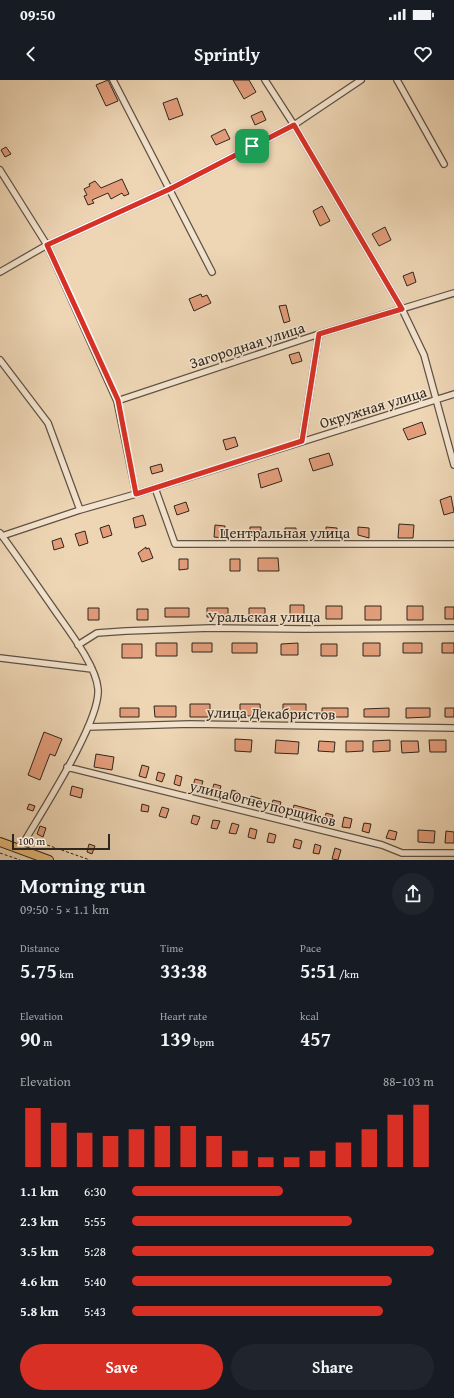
<!DOCTYPE html>
<meta charset="utf-8">
<style>
body{margin:0;font-family:"Gentium Book Plus",serif;background:#20242c;color:#f1f3f6;height:100vh;display:flex;flex-direction:column;font-size:15px;white-space:nowrap}
*{box-sizing:border-box;margin:0}
p{font-size:13px;color:#9ea1a6}
.icon{flex:none;width:22px;height:22px;fill:none;stroke:currentColor;stroke-width:2;stroke-linecap:round;stroke-linejoin:round}
.map{position:relative;height:780px;overflow:hidden}
.side{display:flex;flex-direction:column;background:#171b24;flex:1}
.side>*{flex:none}
.scale{position:absolute;left:12px;bottom:10px;width:98px;box-sizing:border-box;padding-left:4px;border:2px solid #2f261e;border-top:0;font-size:11px;line-height:14px;white-space:nowrap;color:#2f261e;-webkit-text-stroke:3px #f4e4cf;paint-order:stroke}
.pin{position:absolute;display:grid;place-items:center;width:34px;height:34px;color:#fff;margin:-17px;border-radius:8px;box-shadow:0 2px 6px #0006}
.round{display:grid;place-items:center;flex:none;width:42px;height:42px;border-radius:21px;background:#20242c}
.headline{display:flex;align-items:center;justify-content:space-between;height:68px;padding:0 20px}
h1{font-size:22px;font-weight:800;line-height:30px}
.stats{display:grid;grid-template-columns:repeat(3,1fr);gap:6px;height:68px;padding:4px 20px}
.stats div{display:grid;align-content:center}
.stats b{font-size:20px;font-weight:800}
.stats small{font-size:11px;font-weight:400}
.stats p{font-size:11px}
.chart{height:112px;padding:8px 20px}
.chart p{display:flex;justify-content:space-between}
.chart svg{width:100%;height:72px;margin-top:4px;stroke:#d93025;stroke-width:6}
.cta{display:flex;gap:8px;margin-top:auto;padding:8px 20px}
.cta a{flex:1;height:46px;border-radius:24px;background:#d93025;color:#fff;font-size:16px;font-weight:800;line-height:46px;text-align:center}
.cta a+a{background:#20242c;color:#f1f3f6}
ul{padding:0 20px;list-style:none;font-size:13px}
li{display:grid;grid-template-columns:64px 48px 1fr;align-items:center;height:30px}
li i{height:10px;border-radius:5px;background:#d93025}
.status{display:flex;justify-content:space-between;align-items:center;height:28px;padding:0 20px;background:#171b24;direction:ltr}
.status svg{height:11px;fill:currentColor}
header{display:flex;justify-content:space-between;align-items:center;height:52px;padding:0 20px;background:#171b24;font-size:18px;font-weight:800}
.map>svg:first-child{display:block}
.building{fill:#e39d7b;stroke:#2f261e}
.lines{fill:none;stroke-linecap:round;stroke-linejoin:round}
.street-casing{stroke:#5f5244;stroke-width:8}
.primary-casing{stroke:#2f261e;stroke-width:10}
.path{stroke:#2f261e;stroke-width:1;stroke-dasharray:3 2;stroke-linecap:butt}
.street{stroke:#f4e4cf;stroke-width:5.5}
.primary{stroke:#e7bb7a;stroke-width:8}
.route-casing{stroke:#fff;stroke-width:8}
.route{stroke:#d93025;stroke-width:5}
.labels{text-anchor:middle;dominant-baseline:central;stroke-width:3;stroke-linejoin:round;paint-order:stroke}
.street-label{font-size:15px;fill:#2f261e;stroke:#f4e4cf}
</style>
<div class="status"><b>09:50</b><svg viewBox="0 0 49 12"><path d="M0 12V9h3v3zM5 12V6h3v6zM10 12V3h3v9zM15 12V0h3v12zM26 1h20v11H26zM47 4h2v5h-2z"/></svg></div>
<header><svg class="icon" aria-label="back" viewBox="0 0 24 24"><path d="M15 5l-7 7 7 7"/></svg>Sprintly<svg class="icon" aria-label="heart" viewBox="0 0 24 24"><path d="M12 20l-8-8c-3-5 5-10 8-4 3-6 11-1 8 4z"/></svg></header>
<div class="map">
<svg width="454" height="780" viewBox="0 0 454 780">
<rect width="100%" height="100%" fill="#eed6b5"/>
<filter id="stains"><feTurbulence type="fractalNoise" baseFrequency=".005" numOctaves="4"/><feColorMatrix values="0 0 0 0 .2 0 0 0 0 .09 0 0 0 0 .02 0 0 0 .5 -.17"/></filter>
<radialGradient id="worn" r=".72"><stop offset=".6" stop-color="#630" stop-opacity="0"/><stop offset="1" stop-color="#630" stop-opacity=".3"/></radialGradient>
<path class="building" d="M108,0L118,21L106,26L96,5Z
M233,0H249L256,12L244,19Z
M177,18L183,35L169,40L163,23Z
M262,31L266,40L255,45L251,36Z
M225,49L230,59L216,65L211,56Z
M6,67L11,74L5,77L1,70Z
M122,99L129,114L124,116L122,113L111,119L108,113L92,120L94,123L88,125L84,116L87,115L84,109L90,106L89,104L95,101L101,108Z
M322,126L330,141L320,146L313,131Z
M385,147L391,160L379,166L372,154Z
M413,192L416,202L407,206L403,196Z
M201,214L202,217L207,215L211,223L194,231L189,219Z
M286,225L290,241L284,243L279,226Z
M299,272L302,281L292,284L289,275Z
M422,342L426,354L408,360L403,349Z
M235,357L238,366L226,370L223,360Z
M329,373L333,385L313,391L309,379Z
M161,384L163,391L152,394L150,387Z
M278,388L282,401L261,408L258,394Z
M451,416L454,432L444,435L440,420Z
M186,422L189,431L177,435L174,426Z
M143,435L146,445L135,448L133,438Z
M399,444L414,445L413,458H398Z
M109,445L112,455L103,458L100,448Z
M215,445L225,446L224,458L214,457Z
M250,447H261V458L250,455Z
M326,447L337,448V458L326,456Z
M358,447L369,448V458L358,455Z
M285,448H296V458L285,456Z
M85,451L88,463L79,466L75,454Z
M61,458L64,467L54,470L52,461Z
M146,467V469L149,468L153,478L142,482L138,473Z
M258,478H278L279,491H258Z
M179,479H188V489L179,490Z
M230,479H240V491H230Z
M290,525H304V539H290Z
M326,526H342V539H326Z
M365,526H381V540H365Z
M407,526H423V540H407Z
M445,527H454V539H445Z
M88,528H99V540H88Z
M165,528H189V537H165Z
M207,528H228V537H207Z
M249,528H265V539H249Z
M137,529H148V540H137Z
M156,563H177V576H156Z
M192,563H212V572H192Z
M232,563H257V573H232Z
M298,563V575H281V564Z
M363,563H380V576H363Z
M403,563H422V573H403Z
M442,563H454V573H442Z
M122,564H142V578H122Z
M321,564H337V576H321Z
M190,624H210V637H190Z
M240,624H260L261,636H240Z
M283,624H306V637H283Z
M154,626H176V637H155Z
M120,628H139V637H120Z
M322,628H348V637H322Z
M389,628V637H364V629Z
M406,628H430V637L406,638Z
M445,628H454V637H445Z
M44,652L62,659L55,676L50,674L40,700L28,695Z
M235,659L252,660L251,672L235,671Z
M276,660L299,662L298,674L275,673Z
M390,660V671L373,672V661Z
M429,660H446V672H430Z
M319,661L335,662L334,672L318,671Z
M346,661H363V671L346,672Z
M401,661H418L419,672L402,673Z
M96,674L114,677L112,690L94,687Z
M142,685L149,687L146,698L139,696Z
M158,692L165,694L162,702L156,700Z
M176,695L182,697L180,706L174,704Z
M195,699L203,701L200,711L192,709Z
M214,704L221,706L218,715L211,713Z
M72,706L83,709L81,718L70,715Z
M232,710L239,712L236,720L230,718Z
M251,716L261,719L260,725L249,722Z
M273,720L281,722L278,731L271,728Z
M29,724L35,726L33,731L27,729Z
M142,724L149,726L148,732L141,731Z
M294,725L316,731L313,740L292,734Z
M162,727L169,729L166,738L159,736Z
M326,733L333,735L331,744L324,742Z
M193,735L200,737L197,745L191,743Z
M344,737L352,739L350,748L342,747Z
M213,740L220,741L217,749L211,748Z
M232,743L239,745L236,754L229,753Z
M364,743L371,744L369,753L362,751Z
M40,746L46,748L43,757L37,754Z
M250,748L257,750L255,759L248,757Z
M389,750L397,752L395,760L386,758Z
M418,750L435,751L434,763L418,762Z
M446,751L454,752V763H445Z
M269,753L276,755L274,763L267,762Z
M295,759L302,761L300,769L293,767Z
M89,764L95,766L92,774L87,772Z
M315,764L321,766L319,774L313,773Z
M335,768L341,770L338,780L332,779Z"/>
<g class="lines">
<g class="street-casing">
<path id="street" d="M113,0L212,192
M265,0L294,45L402,229L424,275L454,385
M397,0L444,84
M0,90L47,165L117,321L136,414
M0,192L47,165L170,109L294,45L361,0
M0,280L48,343L80,430
M117,321L319,254L454,213
M302,361L319,254
M155,408L175,464H454
M0,453C17,476 34,501 51,525C65,546 96,584 98,609C101,642 38,737 20,769
M2,456L80,430L136,414L454,314
M78,565L97,553L126,551L210,548L305,549L454,548
M0,578L92,589
M88,647L190,644L454,648
M67,687L382,765L402,773H454"/>
</g>
<g class="primary-casing">
<path id="primary" d="M0,762L49,780"/>
</g>
<path class="path" d="M33,760L90,780
M0,773L20,780"/>
<use href="#street" class="street"/>
<use href="#primary" class="primary"/>
</g>
<g class="lines">
<g class="route-casing">
<path id="route" d="M294,45L402,229L319,254L302,361L136,414L118,320L47,165L170,109Z"/>
</g>
<use href="#route" class="route"/>
</g>
<g class="labels">
<g class="street-label">
<text transform="translate(247 265) rotate(-18)">Загородная улица</text>
<text transform="translate(373 327) rotate(-17)">Окружная улица</text>
<text x="285" y="452">Центральная улица</text>
<text x="264" y="536">Уральская улица</text>
<text transform="translate(271 633) rotate(1)">улица Декабристов</text>
<text transform="translate(263 723) rotate(14)">улица Огнеупорщиков</text>
</g>
</g>
<rect width="100%" height="100%" filter="url(#stains)"/>
<rect width="100%" height="100%" fill="url(#worn)"/>
</svg>
<div class="scale">100 m</div>
<div class="pin" style="left:252px;top:66px;background:#1e9e55"><svg class="icon" aria-label="arrive" viewBox="0 0 24 24"><path d="M6 21V4h12l-3 4 3 4H6"/></svg></div>
</div>
<section class="side">
<div class="headline"><div><h1>Morning run</h1><p>09:50 · 5 × 1.1 km</p></div><a class="round"><svg class="icon" aria-label="share" viewBox="0 0 24 24"><path d="M12 15V3M7 8l5-5 5 5M5 13v7h14v-7"/></svg></a></div>
<div class="stats">
<div><p>Distance</p><b>5.75<small> km</small></b></div>
<div><p>Time</p><b>33:38</b></div>
<div><p>Pace</p><b>5:51<small> /km</small></b></div>
</div>
<div class="stats">
<div><p>Elevation</p><b>90<small> m</small></b></div>
<div><p>Heart rate</p><b>139<small> bpm</small></b></div>
<div><p>kcal</p><b>457</b></div>
</div>
<div class="chart"><p><span>Elevation</span>88–103 m</p>
<svg viewBox="0 0 160 44" preserveAspectRatio="none"><path d="M5 44V8M15 44V17M25 44V23M35 44V25M45 44V21M55 44V19M65 44V19M75 44V25M85 44V34M95 44V38M105 44V38M115 44V34M125 44V29M135 44V21M145 44V12M155 44V6"/></svg>
</div>
<ul>
<li><b>1.1 km</b>6:30<i style="width:50%"></i></li>
<li><b>2.3 km</b>5:55<i style="width:73%"></i></li>
<li><b>3.5 km</b>5:28<i style="width:100%"></i></li>
<li><b>4.6 km</b>5:40<i style="width:86%"></i></li>
<li><b>5.8 km</b>5:43<i style="width:83%"></i></li>
</ul>
<div class="cta"><a>Save</a><a>Share</a></div>
</section>
